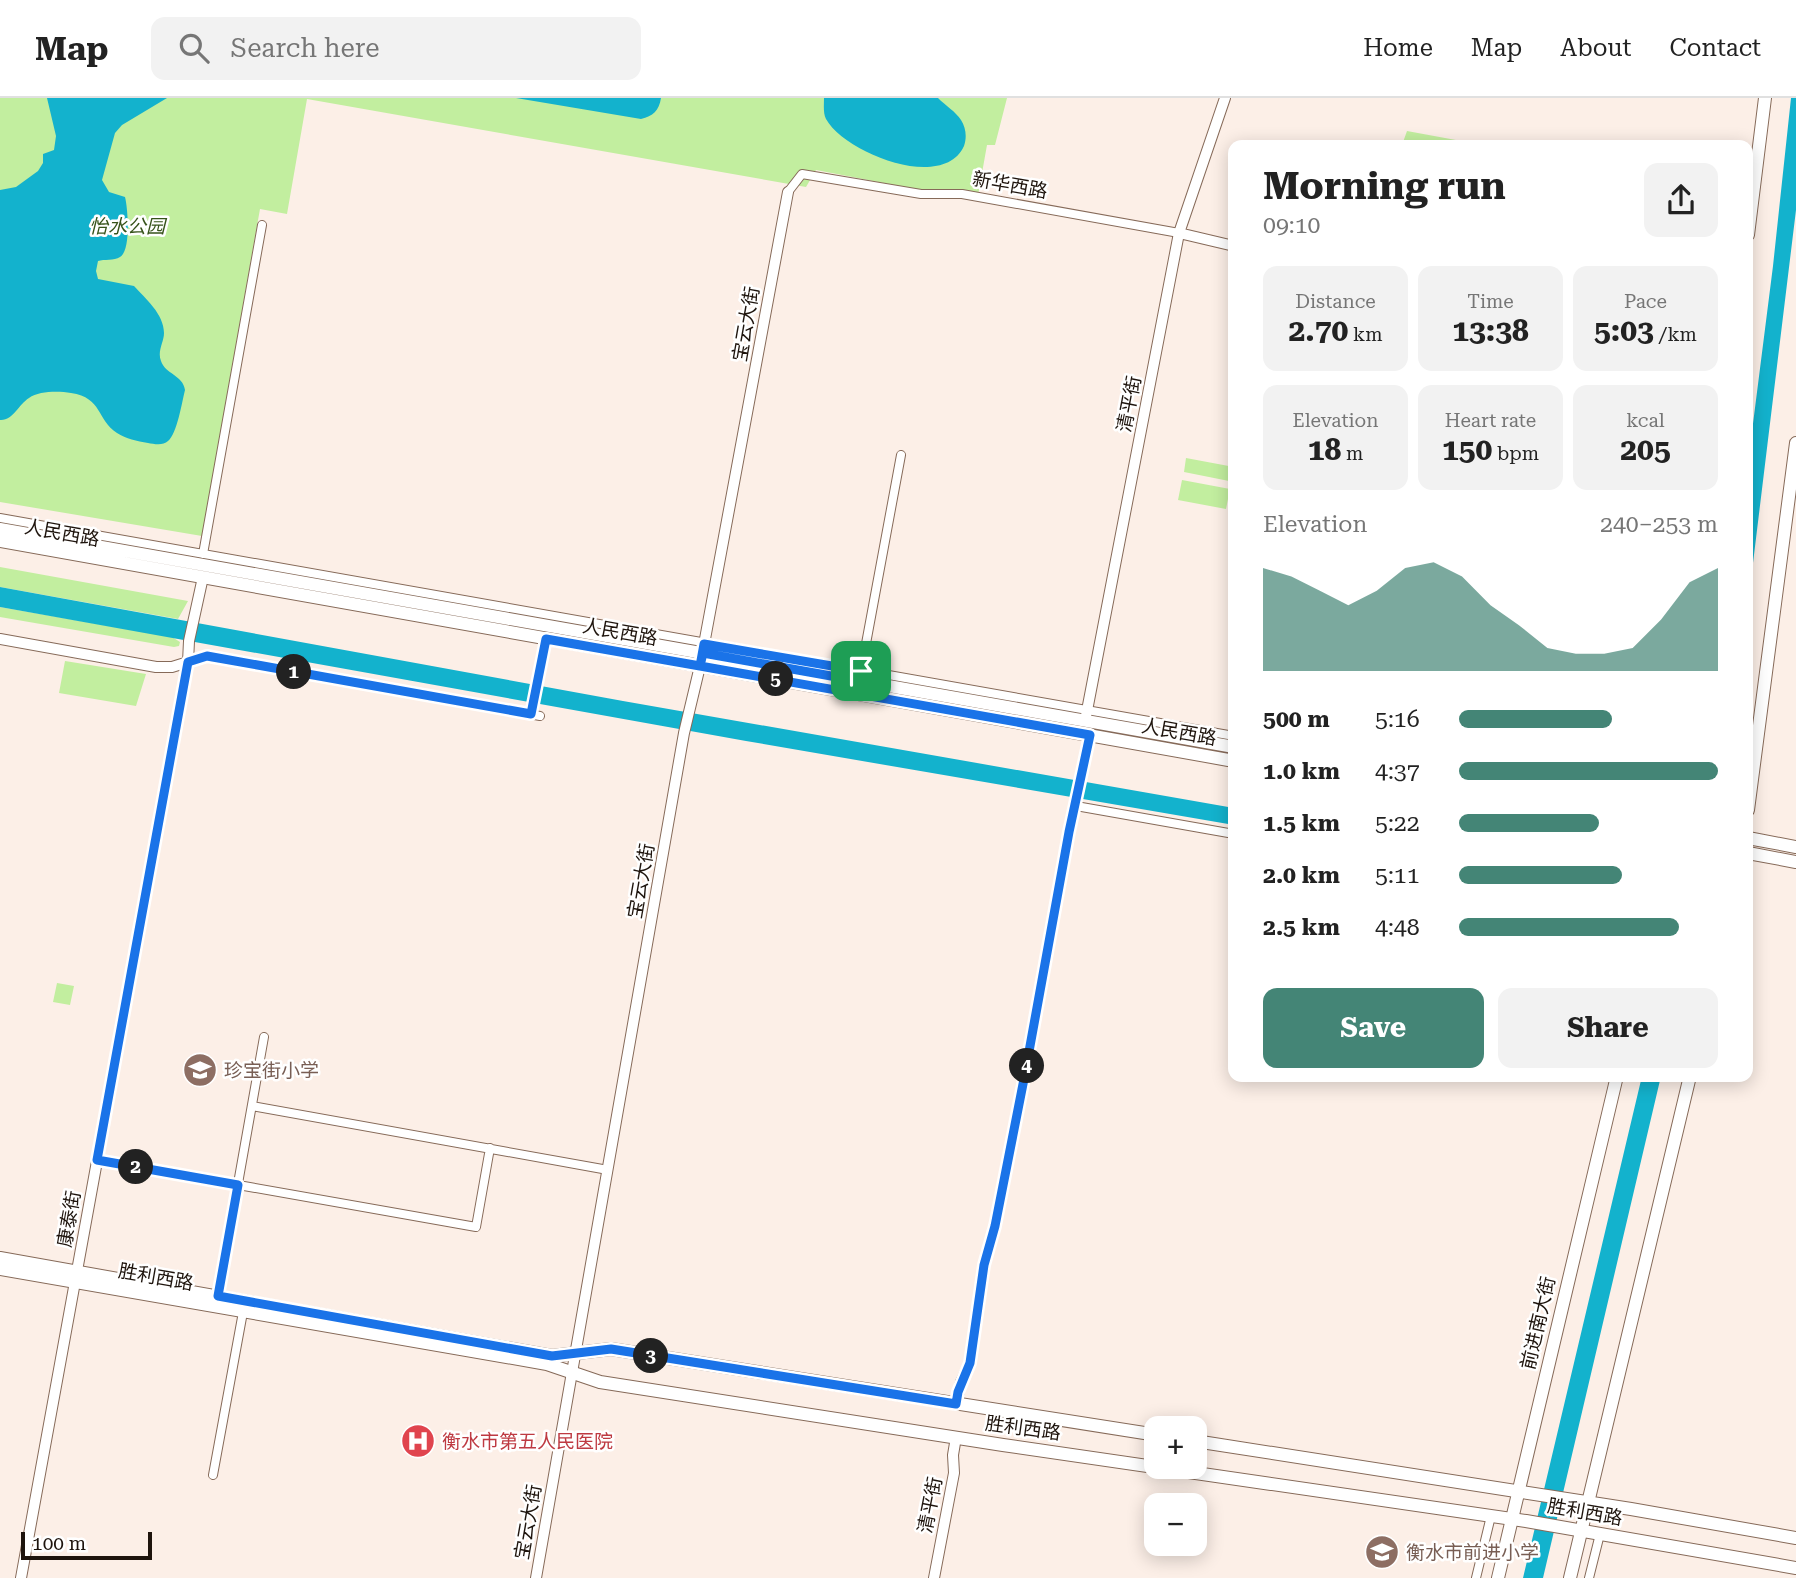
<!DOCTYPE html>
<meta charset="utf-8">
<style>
body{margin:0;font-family:"Roboto Serif","Noto Sans SC",serif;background:#f2f2f2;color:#222;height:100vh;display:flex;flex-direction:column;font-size:26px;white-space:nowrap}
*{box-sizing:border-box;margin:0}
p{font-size:23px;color:#767676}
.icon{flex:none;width:38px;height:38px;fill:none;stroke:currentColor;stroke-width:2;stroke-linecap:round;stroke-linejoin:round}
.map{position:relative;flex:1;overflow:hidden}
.sheet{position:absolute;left:1228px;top:42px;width:525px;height:942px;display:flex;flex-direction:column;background:#fff;border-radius:14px;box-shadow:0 4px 18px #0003}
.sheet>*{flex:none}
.buttons{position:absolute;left:1144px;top:1318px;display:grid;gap:14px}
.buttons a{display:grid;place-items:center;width:63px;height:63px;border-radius:14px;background:#fff;box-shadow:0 4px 18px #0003;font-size:35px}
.scale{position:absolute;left:21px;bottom:18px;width:131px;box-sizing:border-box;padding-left:7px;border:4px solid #1e140d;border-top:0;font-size:19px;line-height:24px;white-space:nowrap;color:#1e140d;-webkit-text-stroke:5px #fff;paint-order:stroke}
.pin{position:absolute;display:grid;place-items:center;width:60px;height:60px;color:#fff;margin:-30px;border-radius:14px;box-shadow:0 4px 10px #0006}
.km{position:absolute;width:35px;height:35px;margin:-18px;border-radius:50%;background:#222;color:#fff;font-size:19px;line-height:35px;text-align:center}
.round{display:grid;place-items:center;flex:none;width:74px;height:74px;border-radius:14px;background:#f2f2f2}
.head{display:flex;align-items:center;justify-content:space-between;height:119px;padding:0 35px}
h1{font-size:38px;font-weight:700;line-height:52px}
.metrics{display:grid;grid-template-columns:repeat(3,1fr);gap:10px;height:119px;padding:7px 35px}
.metrics div{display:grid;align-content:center;border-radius:14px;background:#f2f2f2;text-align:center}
.metrics b{font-size:30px;font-weight:700}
.metrics small{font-size:19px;font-weight:400}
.metrics p{font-size:19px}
.chart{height:196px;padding:14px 35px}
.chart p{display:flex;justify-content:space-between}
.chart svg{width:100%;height:126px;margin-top:7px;fill:#448576;opacity:.7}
.primary-button{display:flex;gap:14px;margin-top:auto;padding:14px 35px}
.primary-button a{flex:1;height:80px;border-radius:14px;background:#448576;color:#fff;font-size:28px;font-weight:700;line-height:80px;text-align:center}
.primary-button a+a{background:#f2f2f2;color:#222}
ul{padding:0 35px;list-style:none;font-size:23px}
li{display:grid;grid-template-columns:112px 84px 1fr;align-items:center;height:52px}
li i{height:18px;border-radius:9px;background:#448576}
header{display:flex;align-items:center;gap:42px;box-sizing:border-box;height:98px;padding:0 35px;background:#fff;border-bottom:2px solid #e0e0e0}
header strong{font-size:33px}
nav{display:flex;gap:38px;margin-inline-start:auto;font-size:24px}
.search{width:490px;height:63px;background:#f2f2f2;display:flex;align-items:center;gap:18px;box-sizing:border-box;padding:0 24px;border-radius:14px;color:#767676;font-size:26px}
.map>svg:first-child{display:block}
.green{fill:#c2ee9f}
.water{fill:#13b2cd}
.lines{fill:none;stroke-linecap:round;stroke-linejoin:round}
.minor-casing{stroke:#866a59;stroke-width:10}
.tertiary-casing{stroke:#866a59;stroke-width:12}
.secondary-casing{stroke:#866a59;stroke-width:14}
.primary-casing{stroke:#866a59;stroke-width:14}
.minor{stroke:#fff;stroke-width:8}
.tertiary{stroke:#fff;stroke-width:10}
.secondary{stroke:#fff;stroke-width:12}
.primary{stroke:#fff;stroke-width:12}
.route-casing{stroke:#fff;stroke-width:14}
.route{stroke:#1a73e8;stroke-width:9}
.labels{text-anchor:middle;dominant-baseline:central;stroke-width:5;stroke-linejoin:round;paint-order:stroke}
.street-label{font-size:19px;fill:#1e140d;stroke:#fff}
.park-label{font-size:19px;font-style:italic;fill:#36531a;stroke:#fff}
.education-label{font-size:19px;fill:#785e54;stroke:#fff;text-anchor:start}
.health-label{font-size:19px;fill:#be3a42;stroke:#fff;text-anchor:start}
</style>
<header>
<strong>Map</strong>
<div class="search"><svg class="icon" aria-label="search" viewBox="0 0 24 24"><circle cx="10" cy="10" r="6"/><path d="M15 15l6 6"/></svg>Search here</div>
<nav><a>Home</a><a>Map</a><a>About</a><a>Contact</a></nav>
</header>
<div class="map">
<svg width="1796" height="1480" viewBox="0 0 1796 1480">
<rect width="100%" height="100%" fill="#fcefe7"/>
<path class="green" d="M0,0H1007L995,47H987L977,103L816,72L806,89L307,1L287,116L260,111L202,438L0,404Z
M1407,33L1483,47H1402Z
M1186,360L1234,369V384L1184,374Z
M1182,382L1230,391L1226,411L1178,402Z
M0,470V469L188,503L178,521L0,489Z
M0,509L172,539L180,544L179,548L174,549L0,519Z
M65,563L146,576L136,608L59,595Z
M57,885L74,888L70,907L53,904Z"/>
<path class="water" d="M47,0H167L122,27L115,35L102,82L109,94L125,99C128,111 131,153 120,159C114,163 104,161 98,163L96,173L98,181L134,188C145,200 164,216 164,235C164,244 157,253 161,263C165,276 183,277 185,292C182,304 177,336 168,343C163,348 154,346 148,345C137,343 126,341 117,335C96,321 103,300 71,295C58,293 39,293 29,300C18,307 13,323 0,322V92L16,89L38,73L43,65V56L54,52L56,38Z
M516,0H661C659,13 653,18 641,21Z
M824,0H938C945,7 956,14 961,22C966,30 967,39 964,48C943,94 845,55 826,21C823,15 824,7 824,0Z
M1791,0H1796V112L1748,506V365L1773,168Z
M0,489L623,603L1234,710V727L746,643L0,509Z
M1642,978H1661L1543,1480H1523Z"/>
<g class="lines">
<g class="minor-casing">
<path id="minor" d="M788,94L802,76L921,96H962L1179,135
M0,420L1234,638
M203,456L262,127
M188,564L207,558L540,618
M860,578L901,357
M531,616L546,541
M1076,708L1234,736
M252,1008L608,1072
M97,1062L476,1129L490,1050
M218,1198L264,939
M213,1377L243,1214
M1476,1480L1491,1418
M1589,1480L1600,1436"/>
</g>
<g class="tertiary-casing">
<path id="tertiary" d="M1179,135L1234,148
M0,541L156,569H172L188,564
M1085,623L1179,135L1225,0
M956,1306L961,1284L970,1265L984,1167L995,1128L1024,981L1069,735L1090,637
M21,1480L188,564L189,543L203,479
M536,1480L684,635L700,568L788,94
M934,1480L954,1375L953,1357L956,1339"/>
</g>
<g class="secondary-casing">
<path id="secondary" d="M0,1160L552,1258L611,1251L1157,1337
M0,1171L547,1266L600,1284L1003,1347L1526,1423L1796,1470
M1195,1343L1631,1411L1796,1440"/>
</g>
<g class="primary-casing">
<path id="primary" d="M1748,137L1765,0
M0,431L1234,649
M0,443L1234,663
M1748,712L1796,345
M1748,740L1796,749
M1748,755L1796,764
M1498,1480L1617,978
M1570,1480L1690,978"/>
</g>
<use href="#minor" class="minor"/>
<use href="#tertiary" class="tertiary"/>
<use href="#secondary" class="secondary"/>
<use href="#primary" class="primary"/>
</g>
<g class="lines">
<g class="route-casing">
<path id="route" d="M861,573L704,546L700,568L546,541L531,616L207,558L188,564L97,1062L238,1087L218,1198L552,1258L611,1251L956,1306L958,1294L970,1265L984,1167L995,1128L1024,981L1069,734L1090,637L700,568L703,555L859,583L861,573"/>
</g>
<use href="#route" class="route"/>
</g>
<defs>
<g id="school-disc" transform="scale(1.75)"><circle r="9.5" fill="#8d6e63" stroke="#fff"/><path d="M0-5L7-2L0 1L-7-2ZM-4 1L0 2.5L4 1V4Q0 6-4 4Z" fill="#fff"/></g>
<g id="hospital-disc" transform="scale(1.75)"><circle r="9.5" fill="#e0444e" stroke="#fff"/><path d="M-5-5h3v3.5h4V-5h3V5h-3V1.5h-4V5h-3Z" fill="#fff"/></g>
</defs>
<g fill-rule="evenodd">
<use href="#school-disc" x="200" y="972"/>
<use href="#hospital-disc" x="418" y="1343"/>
<use href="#school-disc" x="1382" y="1454"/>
</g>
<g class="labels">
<g class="street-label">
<text transform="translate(1010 87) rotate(10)">新华西路</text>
<text transform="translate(746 226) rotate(-80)">宝云大街</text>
<text transform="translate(1129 306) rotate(-79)">清平街</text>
<text transform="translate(62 435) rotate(10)">人民西路</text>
<text transform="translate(620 534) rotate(10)">人民西路</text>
<text transform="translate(1179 634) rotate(10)">人民西路</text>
<text transform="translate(641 783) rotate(-80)">宝云大街</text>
<text transform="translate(69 1121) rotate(-80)">康泰街</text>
<text transform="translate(156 1179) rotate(10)">胜利西路</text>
<text transform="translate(1538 1225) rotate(-77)">前进南大街</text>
<text transform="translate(1023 1330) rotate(8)">胜利西路</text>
<text transform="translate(930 1407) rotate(-79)">清平街</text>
<text transform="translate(1585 1414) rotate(10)">胜利西路</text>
<text transform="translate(528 1424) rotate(-80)">宝云大街</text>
</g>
<g class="park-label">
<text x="127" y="128">怡水公园</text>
</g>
<g class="education-label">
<text x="224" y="972">珍宝街小学</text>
<text x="1406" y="1454">衡水市前进小学</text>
</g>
<g class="health-label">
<text x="442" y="1343">衡水市第五人民医院</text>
</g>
</g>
</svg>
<div class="buttons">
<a>+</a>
<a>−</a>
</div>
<div class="scale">100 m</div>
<div class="pin" style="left:861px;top:573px;background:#1e9e55"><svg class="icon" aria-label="arrive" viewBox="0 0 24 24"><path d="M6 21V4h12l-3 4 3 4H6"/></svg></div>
<b class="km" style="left:294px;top:574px">1</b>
<b class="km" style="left:136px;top:1069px">2</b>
<b class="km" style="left:651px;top:1258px">3</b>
<b class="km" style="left:1027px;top:968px">4</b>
<b class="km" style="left:776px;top:581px">5</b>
<section class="sheet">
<div class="head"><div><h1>Morning run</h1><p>09:10</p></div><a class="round"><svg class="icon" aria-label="share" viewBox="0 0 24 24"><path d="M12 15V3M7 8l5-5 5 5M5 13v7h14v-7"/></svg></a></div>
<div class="metrics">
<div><p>Distance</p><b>2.70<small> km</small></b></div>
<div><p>Time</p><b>13:38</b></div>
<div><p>Pace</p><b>5:03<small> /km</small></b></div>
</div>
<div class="metrics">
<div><p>Elevation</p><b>18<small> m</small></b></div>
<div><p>Heart rate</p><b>150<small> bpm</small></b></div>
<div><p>kcal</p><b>205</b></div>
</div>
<div class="chart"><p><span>Elevation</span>240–253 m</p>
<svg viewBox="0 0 160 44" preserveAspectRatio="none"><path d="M0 44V8L10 11L20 16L30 21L40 16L50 8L60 6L70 11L80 21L90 28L100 36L110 38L120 38L130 36L140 26L150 13L160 8V44z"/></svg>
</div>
<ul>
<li><b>500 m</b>5:16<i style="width:59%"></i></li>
<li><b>1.0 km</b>4:37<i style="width:100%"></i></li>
<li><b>1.5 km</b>5:22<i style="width:54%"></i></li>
<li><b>2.0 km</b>5:11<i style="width:63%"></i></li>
<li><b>2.5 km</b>4:48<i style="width:85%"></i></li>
</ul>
<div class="primary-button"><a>Save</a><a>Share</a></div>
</section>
</div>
